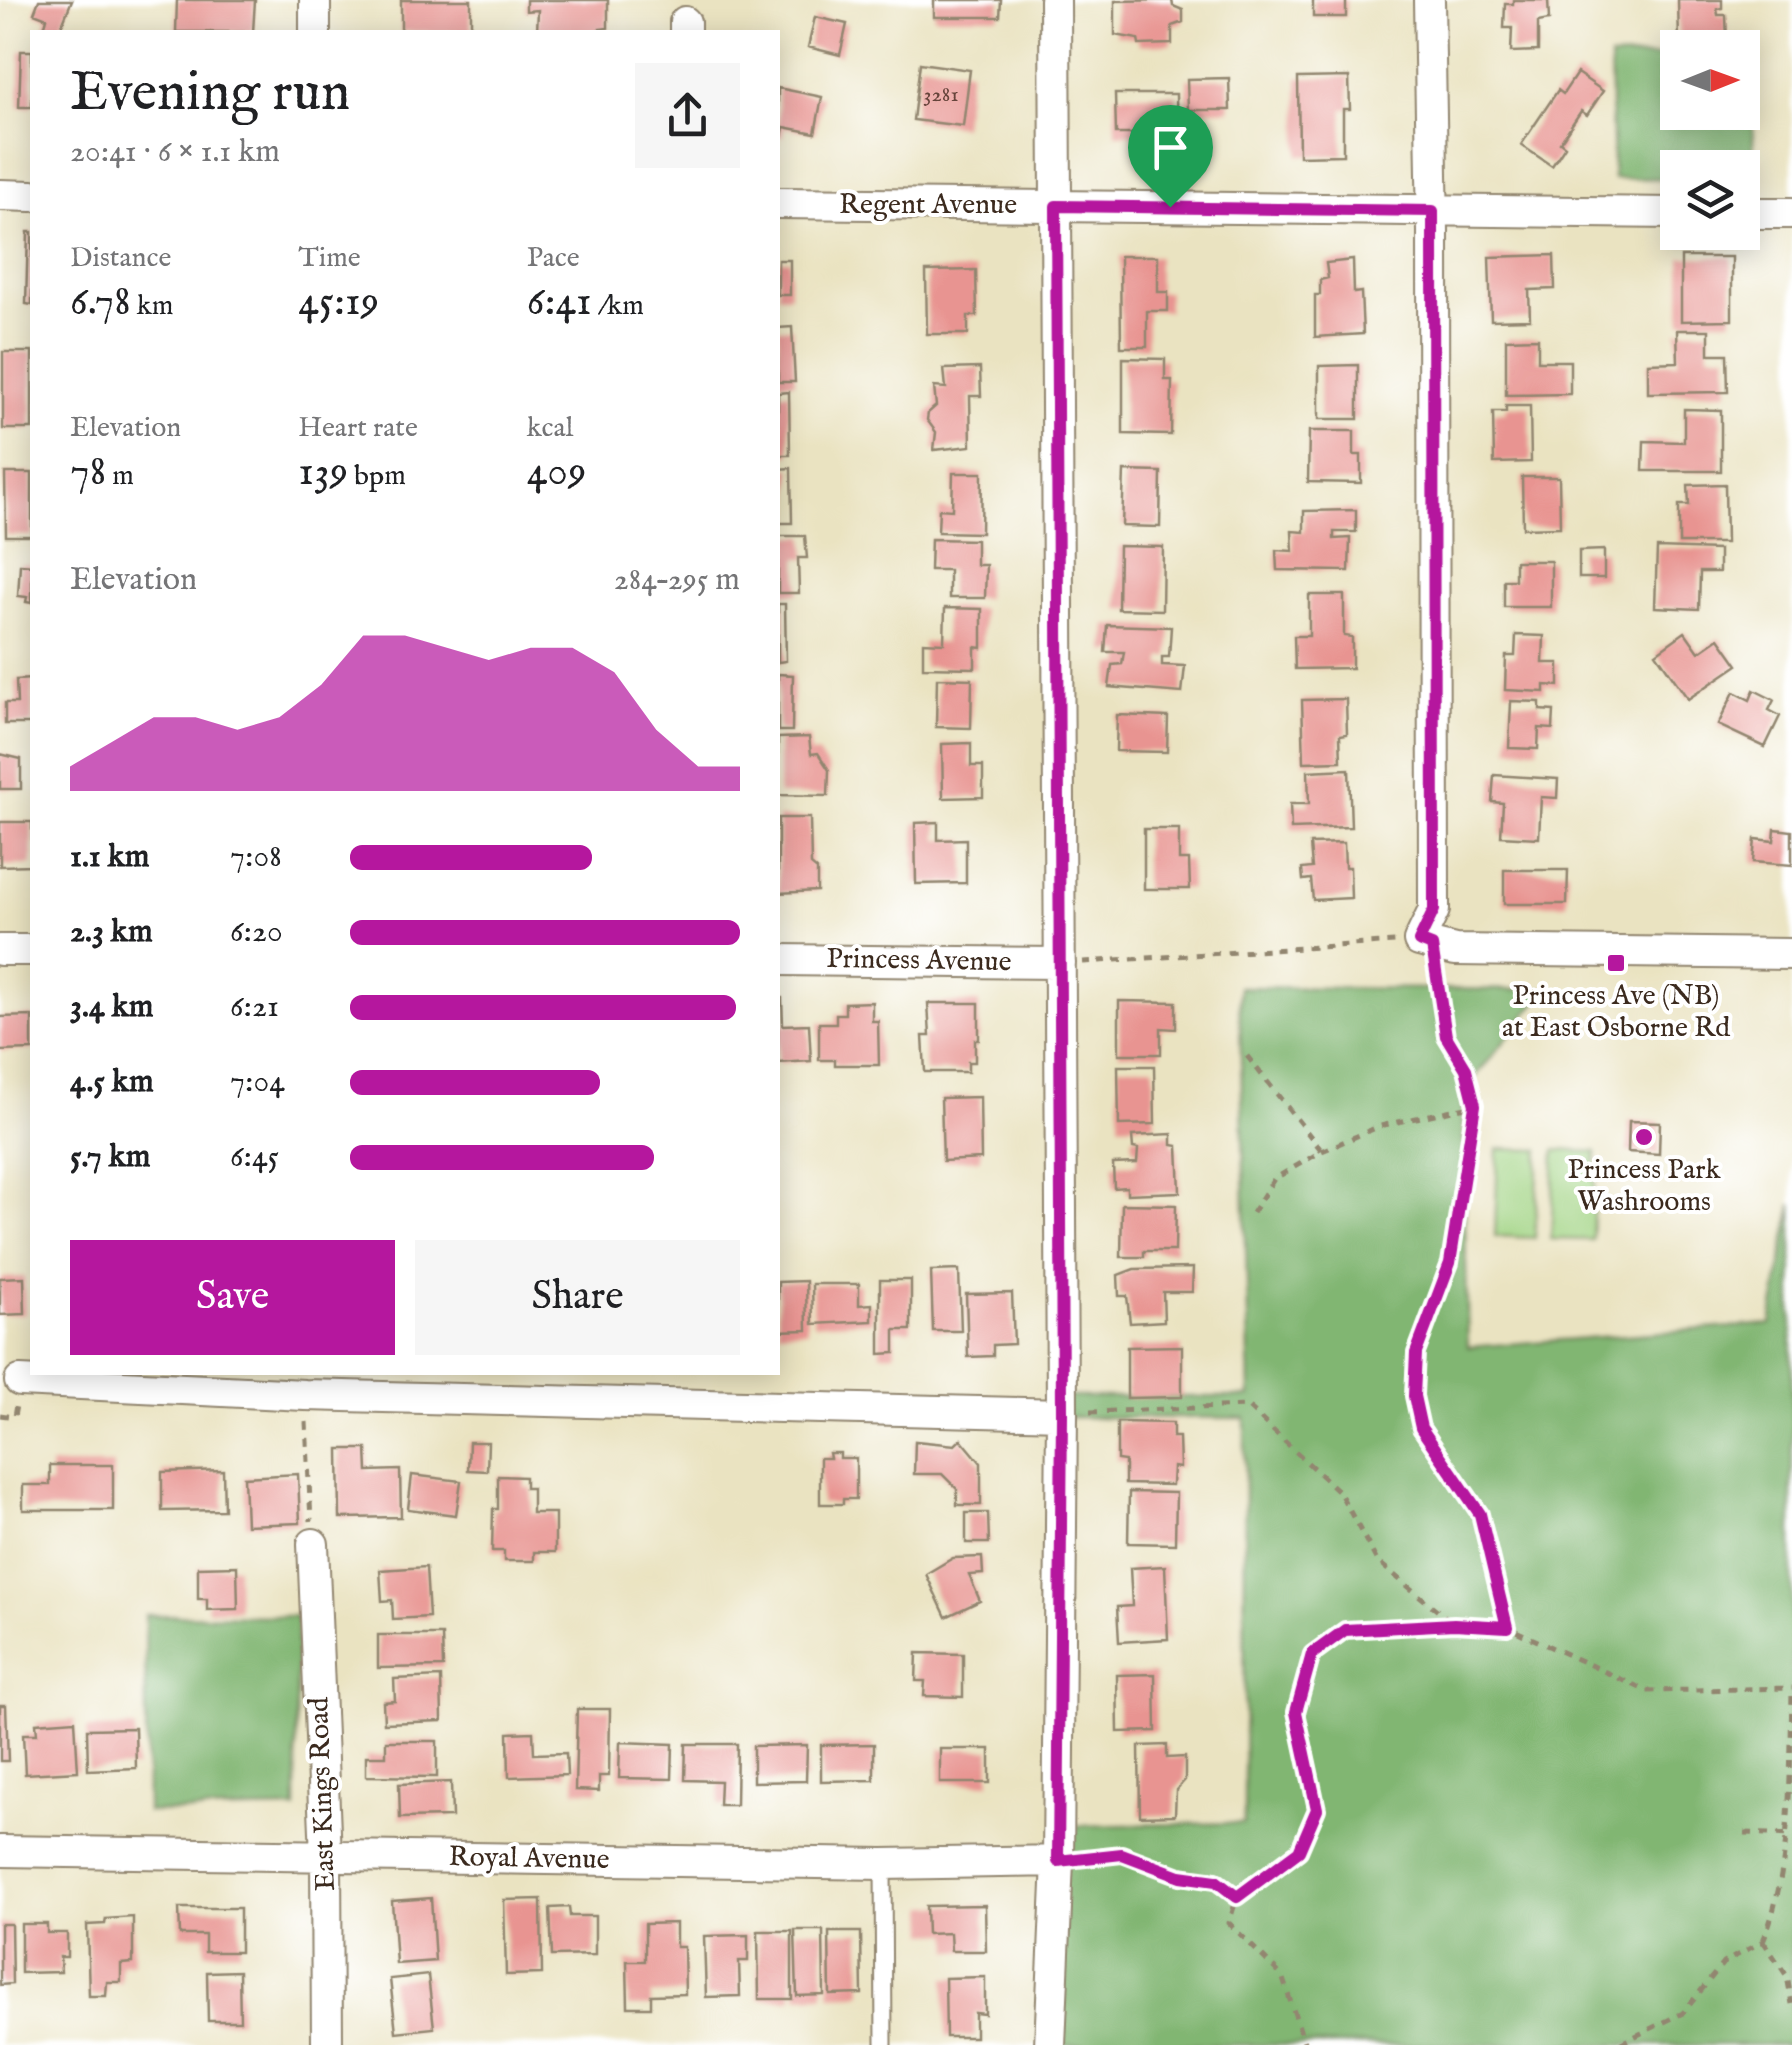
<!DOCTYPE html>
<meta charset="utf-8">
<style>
body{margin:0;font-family:"IM FELL English",serif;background:#f6f6f6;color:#202124;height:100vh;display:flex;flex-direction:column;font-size:38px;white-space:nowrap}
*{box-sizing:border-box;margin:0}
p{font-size:32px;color:#757577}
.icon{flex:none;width:55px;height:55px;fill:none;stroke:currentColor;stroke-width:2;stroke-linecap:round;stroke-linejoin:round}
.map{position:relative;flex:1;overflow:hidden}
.details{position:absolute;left:30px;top:30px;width:750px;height:1345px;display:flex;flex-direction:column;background:#fff;border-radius:0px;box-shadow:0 5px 25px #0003}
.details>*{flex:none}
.needle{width:65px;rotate:89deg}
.buttons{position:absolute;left:1660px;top:30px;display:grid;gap:20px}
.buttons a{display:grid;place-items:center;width:100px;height:100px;border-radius:0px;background:#fff;box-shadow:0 5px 25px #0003;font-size:50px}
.pin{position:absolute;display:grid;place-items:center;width:85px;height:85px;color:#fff;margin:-102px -42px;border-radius:50% 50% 50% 0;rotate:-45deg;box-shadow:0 0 10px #0007}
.pin .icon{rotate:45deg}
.round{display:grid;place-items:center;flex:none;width:105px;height:105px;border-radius:0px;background:#f6f6f6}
.headline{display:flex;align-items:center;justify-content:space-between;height:170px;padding:0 40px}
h1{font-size:55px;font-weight:600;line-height:75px}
.metrics{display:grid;grid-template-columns:repeat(3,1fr);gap:15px;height:170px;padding:10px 40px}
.metrics div{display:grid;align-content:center}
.metrics b{font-size:42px;font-weight:600}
.metrics small{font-size:28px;font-weight:400}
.metrics p{font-size:28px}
.chart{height:280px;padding:20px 40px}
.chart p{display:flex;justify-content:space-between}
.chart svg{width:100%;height:180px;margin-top:10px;fill:#b5179e;opacity:.7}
.button{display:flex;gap:20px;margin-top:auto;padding:20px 40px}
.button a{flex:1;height:115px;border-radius:0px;background:#b5179e;color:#fff;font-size:40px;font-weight:600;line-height:115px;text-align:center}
.button a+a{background:#f6f6f6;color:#202124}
ul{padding:0 40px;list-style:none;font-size:32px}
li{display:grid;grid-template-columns:160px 120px 1fr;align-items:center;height:75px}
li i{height:25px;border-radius:12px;background:#b5179e}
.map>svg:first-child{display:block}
.green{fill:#a2d484;stroke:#6e7f51;stroke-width:2.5}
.forest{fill:#81b672;stroke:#5e7048;stroke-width:2.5}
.building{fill:#e89491}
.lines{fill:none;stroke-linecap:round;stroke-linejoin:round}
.service-casing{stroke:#928670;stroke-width:19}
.minor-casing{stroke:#928670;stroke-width:34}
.path{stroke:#928670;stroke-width:5;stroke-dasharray:8 8;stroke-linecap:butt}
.service{stroke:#fff;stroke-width:15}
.minor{stroke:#fff;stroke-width:30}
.route-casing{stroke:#fff;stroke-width:20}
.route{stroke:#b5179e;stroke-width:12}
.poi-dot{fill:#b5179e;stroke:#fff;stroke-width:4}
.labels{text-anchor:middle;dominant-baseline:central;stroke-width:8;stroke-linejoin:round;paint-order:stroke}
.number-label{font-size:22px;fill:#66443b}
.street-label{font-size:28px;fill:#3b2a1e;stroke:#fff}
.poi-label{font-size:28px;fill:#3b2a1e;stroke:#fff}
</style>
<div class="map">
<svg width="1792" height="2045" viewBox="0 0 1792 2045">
<rect width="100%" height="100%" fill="#fff"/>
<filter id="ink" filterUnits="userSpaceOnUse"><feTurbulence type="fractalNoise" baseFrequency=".01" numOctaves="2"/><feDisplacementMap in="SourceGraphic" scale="20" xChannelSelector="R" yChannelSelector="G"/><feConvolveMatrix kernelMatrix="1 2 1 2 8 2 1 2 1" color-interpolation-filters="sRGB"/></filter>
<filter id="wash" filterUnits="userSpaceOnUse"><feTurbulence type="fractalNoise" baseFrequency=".0048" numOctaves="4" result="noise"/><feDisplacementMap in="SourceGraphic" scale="40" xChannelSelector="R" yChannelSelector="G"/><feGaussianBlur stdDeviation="2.25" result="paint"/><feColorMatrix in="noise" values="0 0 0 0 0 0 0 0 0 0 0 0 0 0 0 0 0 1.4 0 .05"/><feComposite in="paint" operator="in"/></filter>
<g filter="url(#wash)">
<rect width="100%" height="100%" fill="#eae3c1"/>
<path class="green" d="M1498,1149L1539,1150L1535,1238L1495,1236Z
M1555,1150L1596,1152L1592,1240L1551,1239Z"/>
<path class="forest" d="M1743,55H1751L1754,176H1743L1742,168H1678L1677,178L1613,179L1610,58L1677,56L1678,112H1742Z
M1239,987L1547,990L1462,1093L1468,1347L1771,1324L1792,1204V2045H1060L1064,1826L1244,1823L1245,1418L1057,1417V1397H1250Z
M145,1615L297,1616L296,1809L147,1812Z"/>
<g id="blocks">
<path class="building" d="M39,0H72L59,32L44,28L47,18L34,13Z
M177,0H255L253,32H176Z
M401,0H471V32H401Z
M526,0H608V28L599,29V32H537L538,10L526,11Z
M934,0H1001L1000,17H934Z
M1172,0L1173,6L1183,10V22L1172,26V44L1139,45L1138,39L1115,35V1Z
M1313,0H1346V17H1313Z
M1513,0H1548L1549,20L1538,22V51L1511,52L1512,28H1504L1505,4H1513Z
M1678,0H1722V8L1717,9L1718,15H1726L1727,42L1679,43Z
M815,17L847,24L840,55L808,47Z
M21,51H32V107H19Z
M920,63L970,70L963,126L913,120Z
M1577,73L1603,91L1587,115L1581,111L1560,142L1565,146L1552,166L1521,145L1558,90L1563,94Z
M1349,77L1350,109H1343V155L1299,156L1298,78Z
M1229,78L1230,110H1188L1187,79Z
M778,88L822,97L815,133L784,127L782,137L778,136Z
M1115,94H1176L1177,144H1135L1134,134H1116Z
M28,232H32V305L26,304Z
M1554,255L1555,289L1529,290L1530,319L1491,320L1489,257Z
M1120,256H1158V292H1168V311H1147V347H1121Z
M1681,257H1732V320L1681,321Z
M778,260H790V295H778Z
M1353,260L1354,293L1361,292L1363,334L1315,337V295H1320V280L1328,278L1326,263Z
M976,270L977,316H968V334H927L926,271Z
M792,327L795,382H778V328Z
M1677,330H1709V354H1727L1728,392L1648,393V363L1678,362Z
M1538,338V361H1570V394L1506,395V339Z
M3,352H32V429H3Z
M1123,358L1165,359V380H1172L1171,435L1123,434Z
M1358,365V419H1319V366Z
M980,368L981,396H970L971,446L934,450L936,432L927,420L928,413L936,406L934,387L946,388L944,369Z
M789,392L790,455H778V393Z
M1506,406H1530L1531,462L1494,463L1493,412H1506Z
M1684,409L1721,410V471H1643L1644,441L1684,442Z
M1309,431H1354V455H1361V483L1308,482Z
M791,468L792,523H778V469Z
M1124,471L1161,472L1160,527L1122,526Z
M5,473H32V536H6Z
M953,473H982L981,533L938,532L939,509L952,510Z
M1522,477H1559L1560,527L1523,528Z
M1725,484L1726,543H1679V505H1689L1688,485Z
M1356,510V532H1334V539L1350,538L1349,571L1277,570L1276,550L1293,551L1292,531L1304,532V511Z
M778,536H805L807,558H798L799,593H778Z
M931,539L976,540V565H986L985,598H949V570H930Z
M1119,546L1163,547L1162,610L1118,609Z
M1657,548L1719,550V572H1700L1699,609L1655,607Z
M1604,550V578H1579V551Z
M1515,561H1551V607H1504V580H1515Z
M20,564L32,565V603L26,602L27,597L18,596Z
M1309,595H1344V636L1352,637V668L1295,669L1294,636H1309Z
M778,604H785L786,661L778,662Z
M945,608L982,609V648L975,647V668L923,667V642L944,643Z
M1107,625L1171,627L1169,657H1162V665L1185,666L1182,693L1109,687L1112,665L1122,664L1124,652H1105Z
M1685,632L1699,652L1719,638L1738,665L1688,699L1656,653Z
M1516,635L1544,636L1543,663H1559V686L1545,685V692L1505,690L1506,656H1515Z
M778,674L793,675L792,731H778Z
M937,678L972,679L971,728L936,727Z
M32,679V724H5V703H17L16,680Z
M1754,690L1774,700L1769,710L1780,716L1765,747L1718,725L1734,692L1750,700Z
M1346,699L1347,734L1340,735L1341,761L1304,762L1302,700Z
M1511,701L1540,702V710L1554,711L1553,729L1539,728L1538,749L1509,748Z
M1117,715L1168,717L1167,752L1116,751Z
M809,737L811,754L818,753L829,770L828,796L778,795V738Z
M971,743V766H983V797L943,798L942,744Z
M0,754L21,759V789H0Z
M1349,769L1351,827L1291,829L1290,804H1309L1308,771Z
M1494,775L1558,779L1557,798L1541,797L1539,838L1501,836L1503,803L1492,802Z
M778,818H810L811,865L817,870V891L778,893Z
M0,822H32V865L0,866Z
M938,822V840L966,839V883L916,884L915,823Z
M1144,829H1179V860H1189L1190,889H1144Z
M1775,829L1792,831V865L1753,862L1755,839L1774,841Z
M1344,843L1345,867H1350L1351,898L1313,900L1311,879L1303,880L1302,869L1312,868L1310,844Z
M1504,870H1568L1567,904H1504Z
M778,998H782L783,1025L809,1024L811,1061L778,1063Z
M1119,1001L1176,1002V1029L1161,1028V1054H1119Z
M872,1002V1021H878L879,1065H835V1060H819V1023H836V1014H845V1003Z
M928,1003H979V1040H975V1062H968V1072H925L923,1036H930Z
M32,1016V1050L0,1051V1017Z
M1118,1066H1154L1155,1124L1119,1125Z
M980,1097L981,1159L943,1161L941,1098Z
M1629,1121L1660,1122L1659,1154L1628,1152Z
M1172,1134V1145L1178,1146L1180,1192L1127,1194V1187L1114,1188L1113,1164L1137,1163L1138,1149L1133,1148L1132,1136Z
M1122,1204L1176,1205L1175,1251H1144V1257H1121Z
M1193,1268L1192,1292H1163L1164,1321L1130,1323L1127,1296H1119L1118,1275L1134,1269Z
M959,1270L961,1331H933L931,1271Z
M24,1277L25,1314L0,1315V1278Z
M880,1280H911V1330H895V1353L880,1354Z
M806,1281L807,1330L778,1331V1282Z
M812,1284H859V1305L872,1304V1321L813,1324Z
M1012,1293L1014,1344L993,1345V1356L968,1357L966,1294Z
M1182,1346V1397L1127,1398V1347Z
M1117,1422L1173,1423V1437H1179L1180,1468L1173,1467L1172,1485L1125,1484V1461L1117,1460Z
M961,1439L981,1463V1505H957V1489L942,1474H914L915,1441L955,1445Z
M469,1442H488L487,1471L468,1470Z
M339,1449H367L368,1471L400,1470L401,1517L340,1518Z
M829,1453H840V1458H856V1499H843V1504H820V1458H830Z
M50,1465H113V1510H23V1485H50Z
M223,1470L224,1510L162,1511V1472Z
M298,1474L300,1523L246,1525L244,1477Z
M412,1475L461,1481L456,1515L408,1509Z
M498,1476L525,1477V1488H532V1513H555V1552H534V1561H504V1551H492L493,1509H498Z
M1129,1492L1176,1493L1175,1544L1128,1543Z
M966,1513H988L989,1543H966Z
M982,1557L983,1574L969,1575L980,1601L946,1617L926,1574L953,1558Z
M237,1566L238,1609L207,1610V1599H198V1567Z
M1165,1566L1168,1639L1119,1642L1117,1607L1132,1606L1130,1568Z
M426,1567L429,1617L393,1619L392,1600L382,1601L380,1570Z
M378,1635H442L443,1667L378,1668Z
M917,1653L963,1654V1697L924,1696L925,1681H916Z
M1155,1674L1156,1731L1118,1732L1117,1675Z
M441,1677L442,1721L384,1723L383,1702L395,1701L394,1679Z
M0,1705H6L8,1761H0Z
M577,1709H610L609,1776H599V1791L575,1790Z
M75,1720L78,1771L25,1774L23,1734H37L36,1723Z
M135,1728L136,1768L88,1770L87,1729Z
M533,1732L534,1754L566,1753L567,1775L509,1777L508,1733Z
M386,1741H437V1777L366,1776V1756H386Z
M620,1742L673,1744L672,1779L619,1778Z
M686,1744H737L736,1805H719L720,1781L685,1780Z
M874,1744V1780L821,1781V1745Z
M807,1745L806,1781L753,1782V1746Z
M1167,1745V1758L1185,1757V1780L1176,1790L1175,1815L1140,1816L1139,1746Z
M940,1749H990V1783H940Z
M451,1782L452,1817L400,1818L399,1784Z
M431,1898L435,1961L396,1964L392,1901Z
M541,1899L542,1974L506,1975L504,1900Z
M985,1905L986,1951H951L950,1933L927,1934L926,1906Z
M569,1907L570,1916H595V1955L552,1956L550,1908Z
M179,1908H240V1952H205V1935H180Z
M133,1917V1963L121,1964V1982H107L106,1996H89L87,1925L105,1924L106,1919Z
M676,1923V1947H684L685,1994L651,1995V2007H628L627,1961H645V1924Z
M0,1924H11L12,1984L0,1985Z
M21,1924H47V1933H67V1957H60L61,1972L21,1973Z
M795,1930H823L824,1995L797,1996Z
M758,1931H792V1999H759Z
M829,1932H861L862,1994L830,1995Z
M748,1935V1961H739L740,1996L706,1997L704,1936Z
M239,1971L240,2021H208L207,1972Z
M428,1975L434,2028L396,2032L390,1979Z
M985,1977V2014L975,2013V2037H946L945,1978Z"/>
</g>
</g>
<g filter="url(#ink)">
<use href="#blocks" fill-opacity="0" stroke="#928670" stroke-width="2.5"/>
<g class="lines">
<g class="service-casing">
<path id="service" d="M883,1864L884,2045"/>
</g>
<g class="minor-casing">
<path id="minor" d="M315,0V32
M1429,0L1433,232L1434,910L1419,941L1455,950L1792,954
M685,32V22
M0,195L32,196
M778,203L1678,213
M1742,213H1792
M0,950H32
M778,960L1060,963
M20,1381L305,1395L1062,1414
M313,1544L326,1856L327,2045
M0,1851L883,1864L1058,1861
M1050,2045L1058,1861L1062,1414L1055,0"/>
</g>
<path class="path" d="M1083,962L1396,942
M1436,972L1445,1036L1466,1069L1475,1105L1451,1263L1416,1353L1415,1396L1421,1428L1481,1514L1507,1627L1647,1691L1792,1688
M1247,1056L1322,1151
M1252,1213L1274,1179L1322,1151L1380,1126L1475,1105
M1090,1412L1247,1406L1340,1493L1377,1561L1454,1624L1506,1627
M0,1415L14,1417L16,1405
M306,1422L311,1521
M1745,1833L1792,1835
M1081,1858L1122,1853L1180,1876L1216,1881L1237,1897L1229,1923L1282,1976L1305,2045
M1237,1897L1299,1851L1317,1809L1296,1712L1312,1654L1345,1630L1454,1624
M1763,1941C1792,1871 1790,1771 1792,1693
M1763,1941L1787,1976L1792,2004
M1605,2045H1617L1683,2013L1723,1963L1763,1941"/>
<use href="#service" class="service"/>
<use href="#minor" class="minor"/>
</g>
</g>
<g class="lines" filter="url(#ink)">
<g class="route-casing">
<path id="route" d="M1056,206L1433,211L1434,910L1419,941L1432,946L1446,1036L1466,1069L1475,1105L1450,1263L1416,1353L1414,1396L1421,1428L1480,1514L1507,1627L1454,1624L1345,1630L1312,1654L1296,1712L1317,1809L1299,1851L1237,1897L1216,1881L1180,1876L1122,1854L1058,1861L1062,1414Z"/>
</g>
<use href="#route" class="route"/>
</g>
<g class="poi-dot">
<rect x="1606" y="953" width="20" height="20" rx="5"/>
<circle cx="1644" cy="1137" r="10"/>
</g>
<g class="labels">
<g class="number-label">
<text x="941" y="95">3281</text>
</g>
<g class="street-label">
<text x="928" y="205">Regent Avenue</text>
<text transform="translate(919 961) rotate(1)">Princess Avenue</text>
<text transform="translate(323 1794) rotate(-92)">East Kings Road</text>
<text transform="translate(529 1859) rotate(1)">Royal Avenue</text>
</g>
<g class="poi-label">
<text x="1616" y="996">Princess Ave (NB)<tspan x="1616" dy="32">at East Osborne Rd</tspan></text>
<text x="1644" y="1170">Princess Park<tspan x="1644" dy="32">Washrooms</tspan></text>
</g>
</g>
</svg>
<div class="buttons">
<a><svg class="needle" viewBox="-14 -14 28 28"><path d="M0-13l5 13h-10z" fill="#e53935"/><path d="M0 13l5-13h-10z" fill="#757577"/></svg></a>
<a><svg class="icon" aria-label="layers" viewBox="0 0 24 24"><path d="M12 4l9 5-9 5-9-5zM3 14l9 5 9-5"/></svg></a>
</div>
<div class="pin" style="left:1170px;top:207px;background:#1e9e55"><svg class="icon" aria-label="arrive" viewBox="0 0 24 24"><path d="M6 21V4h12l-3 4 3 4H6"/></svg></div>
<section class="details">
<div class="headline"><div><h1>Evening run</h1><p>20:41 · 6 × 1.1 km</p></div><a class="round"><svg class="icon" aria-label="share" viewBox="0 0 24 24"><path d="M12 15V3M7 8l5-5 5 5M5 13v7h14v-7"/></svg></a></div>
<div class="metrics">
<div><p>Distance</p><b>6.78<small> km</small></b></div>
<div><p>Time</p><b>45:19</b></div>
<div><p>Pace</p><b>6:41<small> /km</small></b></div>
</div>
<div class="metrics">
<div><p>Elevation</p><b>78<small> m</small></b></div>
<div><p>Heart rate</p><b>139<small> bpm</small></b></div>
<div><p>kcal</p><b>409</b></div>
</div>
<div class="chart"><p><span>Elevation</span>284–295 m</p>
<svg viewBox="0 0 160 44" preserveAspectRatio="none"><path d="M0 44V38L10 32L20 26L30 26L40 29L50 26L60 18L70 6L80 6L90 9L100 12L110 9L120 9L130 15L140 29L150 38L160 38V44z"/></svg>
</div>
<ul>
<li><b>1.1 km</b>7:08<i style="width:62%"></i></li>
<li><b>2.3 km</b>6:20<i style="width:100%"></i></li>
<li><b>3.4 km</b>6:21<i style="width:99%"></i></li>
<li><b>4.5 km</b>7:04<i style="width:64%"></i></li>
<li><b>5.7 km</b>6:45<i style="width:78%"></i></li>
</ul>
<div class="button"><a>Save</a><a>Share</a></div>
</section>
</div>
